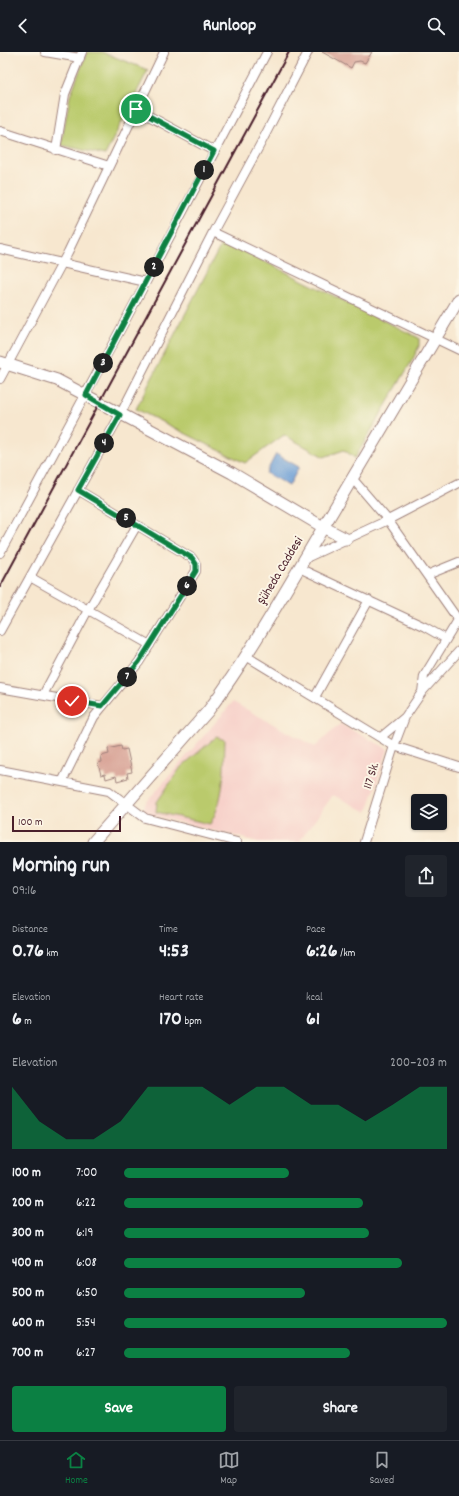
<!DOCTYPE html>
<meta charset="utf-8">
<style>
body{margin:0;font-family:Dekko,sans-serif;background:#20242c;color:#f1f3f6;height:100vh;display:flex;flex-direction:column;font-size:15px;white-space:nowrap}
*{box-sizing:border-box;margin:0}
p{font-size:13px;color:#9ea1a6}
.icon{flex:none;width:22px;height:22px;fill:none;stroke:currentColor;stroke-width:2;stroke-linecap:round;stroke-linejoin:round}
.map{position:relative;height:790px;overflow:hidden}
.panel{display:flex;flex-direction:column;background:#171b24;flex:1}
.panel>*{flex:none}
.fabs{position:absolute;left:411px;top:742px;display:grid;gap:8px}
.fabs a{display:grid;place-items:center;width:36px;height:36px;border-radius:4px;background:#171b24;box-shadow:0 1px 3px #0004;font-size:20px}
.scale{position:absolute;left:12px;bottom:10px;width:109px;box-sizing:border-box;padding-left:4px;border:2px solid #4a1f2b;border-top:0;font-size:11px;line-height:14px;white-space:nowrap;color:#4a1f2b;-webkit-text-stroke:3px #fcf5e5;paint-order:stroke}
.pin{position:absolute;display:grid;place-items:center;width:34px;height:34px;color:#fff;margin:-17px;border:2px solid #fff;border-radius:50%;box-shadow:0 1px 4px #0007}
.km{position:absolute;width:20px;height:20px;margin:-10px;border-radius:50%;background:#222;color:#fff;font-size:11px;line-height:20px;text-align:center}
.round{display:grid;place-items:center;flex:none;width:42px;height:42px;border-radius:4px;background:#20242c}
.headline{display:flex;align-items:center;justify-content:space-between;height:68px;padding:0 12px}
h1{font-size:22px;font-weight:700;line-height:30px}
.figures{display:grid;grid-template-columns:repeat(3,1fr);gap:6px;height:68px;padding:4px 12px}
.figures div{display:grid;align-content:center}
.figures b{font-size:20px;font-weight:700}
.figures small{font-size:11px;font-weight:400}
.figures p{font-size:11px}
.chart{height:112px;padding:8px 12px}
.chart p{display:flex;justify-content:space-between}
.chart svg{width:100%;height:72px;margin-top:4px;fill:#0b8043;opacity:.7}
.cta{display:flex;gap:8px;margin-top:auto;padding:8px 12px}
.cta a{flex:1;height:46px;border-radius:4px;background:#0b8043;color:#fff;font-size:16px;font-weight:700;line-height:46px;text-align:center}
.cta a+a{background:#20242c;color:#f1f3f6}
ul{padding:0 12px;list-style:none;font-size:13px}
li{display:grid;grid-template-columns:64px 48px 1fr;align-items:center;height:30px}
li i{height:10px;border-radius:5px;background:#0b8043}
header{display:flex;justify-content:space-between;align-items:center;height:52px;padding:0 12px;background:#171b24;font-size:18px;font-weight:700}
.tab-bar{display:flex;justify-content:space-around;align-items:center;height:56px;border-top:1px solid #363941;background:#171b24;font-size:11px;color:#9ea1a6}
.tab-bar a{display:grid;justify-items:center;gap:2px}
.tab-bar .selected{color:#0b8043}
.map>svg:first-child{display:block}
.built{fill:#f7d0c9}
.green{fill:#baca6c;stroke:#82744c}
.water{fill:#6a9dd5;stroke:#5a5e80}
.building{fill:#d59c90}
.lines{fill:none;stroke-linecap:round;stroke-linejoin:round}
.street-casing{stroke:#a0837d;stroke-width:10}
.secondary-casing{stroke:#a0837d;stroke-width:13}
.street{stroke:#fff;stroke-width:8}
.secondary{stroke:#fff;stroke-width:11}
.rail{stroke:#4a1f2b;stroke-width:2}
.route-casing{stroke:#fff;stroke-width:8}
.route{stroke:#0b8043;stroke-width:5}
.labels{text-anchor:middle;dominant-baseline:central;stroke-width:4;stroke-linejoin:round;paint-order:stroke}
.street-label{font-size:13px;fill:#4a1f2b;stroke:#fcf5e5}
</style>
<header><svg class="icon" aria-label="back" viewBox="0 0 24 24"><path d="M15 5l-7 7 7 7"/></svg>Runloop<svg class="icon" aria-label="search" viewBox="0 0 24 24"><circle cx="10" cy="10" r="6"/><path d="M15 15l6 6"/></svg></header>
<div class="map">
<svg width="459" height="790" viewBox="0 0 459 790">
<rect width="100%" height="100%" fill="#fcf5e5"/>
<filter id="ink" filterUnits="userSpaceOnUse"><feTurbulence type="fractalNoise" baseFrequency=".025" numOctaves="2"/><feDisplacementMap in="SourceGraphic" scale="8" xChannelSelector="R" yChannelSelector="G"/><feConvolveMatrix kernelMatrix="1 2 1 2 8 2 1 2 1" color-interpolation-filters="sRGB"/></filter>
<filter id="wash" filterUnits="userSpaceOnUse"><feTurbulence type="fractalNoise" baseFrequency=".012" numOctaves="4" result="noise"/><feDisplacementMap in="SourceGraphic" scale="16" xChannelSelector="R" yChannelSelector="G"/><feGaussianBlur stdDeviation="0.9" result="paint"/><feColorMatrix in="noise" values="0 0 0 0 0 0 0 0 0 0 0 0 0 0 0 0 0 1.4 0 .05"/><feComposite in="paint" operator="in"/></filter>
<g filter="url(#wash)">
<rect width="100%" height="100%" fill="#f7e7cf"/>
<path class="built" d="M233,650L315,695L340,672L388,697L367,760L333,743L299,790H259L143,761L145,752Z"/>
<path class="green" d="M87,0H102L148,18L105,103L61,93L70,44Z
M223,189L419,286V294L413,307L355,406L344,398L324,405L284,383L245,411L136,357Z
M216,685L225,688C224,717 225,747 210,772L156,760L157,750L181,715Z"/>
<path class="water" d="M276,402L299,415L289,434L266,421Z"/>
<g id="blocks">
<path class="building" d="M322,0H372L365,11L360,9L354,10L351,16Z
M121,694L122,698L127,697L132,720L127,721L128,726L117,729L116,724L106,727L105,722L101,723L98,711L102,710L101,704L109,702L108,697Z"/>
</g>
</g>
<g filter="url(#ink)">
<use href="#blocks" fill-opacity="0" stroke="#a0837d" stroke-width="1"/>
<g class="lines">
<g class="street-casing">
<path id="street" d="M45,0L80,6
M136,57L214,99
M0,79L109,114
M56,98L65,42L82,0
M213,180L459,298
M0,197L146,230
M0,327L68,200L164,0
M352,426L388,468L459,569
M0,501L146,230L267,0
M306,506L388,468L459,431
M299,516L425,575L446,587
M427,523L459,510
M30,525L150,593
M0,579L120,363L213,180L261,91L308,0
M246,604L394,694L459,715
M0,636L102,654
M422,640L424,624L458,568
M43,643L88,558L137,473
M315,645L369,548
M381,685L405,665L422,640L459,599
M0,718L109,739L145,766L237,790
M62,730L94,665L139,610L196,519V512L192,506L78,438
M364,790L394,694L405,665"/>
</g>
<g class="secondary-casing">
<path id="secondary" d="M0,310L57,328L232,421L323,475L346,487
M93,790L208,659C251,601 287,536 324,474C369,398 414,322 459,247"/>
</g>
<use href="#street" class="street"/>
<use href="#secondary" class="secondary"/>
<path class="rail" d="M0,535L289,0"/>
</g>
</g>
<g class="lines" filter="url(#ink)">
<g class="route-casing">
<path id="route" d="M72,649L102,654L139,610L196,519V512L192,506L78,438L120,363L86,343L214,99L136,57"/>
</g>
<use href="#route" class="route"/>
</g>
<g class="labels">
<g class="street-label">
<text transform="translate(281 519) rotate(-59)">Şüheda Caddesi</text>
<text transform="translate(372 724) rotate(-73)">117 Sk.</text>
</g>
</g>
</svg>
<div class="fabs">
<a><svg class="icon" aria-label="layers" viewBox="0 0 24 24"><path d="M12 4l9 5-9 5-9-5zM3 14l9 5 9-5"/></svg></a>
</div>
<div class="scale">100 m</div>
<div class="pin" style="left:136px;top:57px;background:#1e9e55"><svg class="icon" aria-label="arrive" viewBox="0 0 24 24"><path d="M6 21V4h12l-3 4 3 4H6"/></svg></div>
<div class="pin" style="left:72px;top:649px;background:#d93025"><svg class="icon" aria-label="check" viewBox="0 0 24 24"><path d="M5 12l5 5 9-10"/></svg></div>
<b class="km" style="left:204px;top:118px">1</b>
<b class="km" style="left:154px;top:215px">2</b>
<b class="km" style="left:103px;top:311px">3</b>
<b class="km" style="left:104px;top:391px">4</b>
<b class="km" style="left:126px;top:466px">5</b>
<b class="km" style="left:187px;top:534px">6</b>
<b class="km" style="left:127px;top:625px">7</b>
</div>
<section class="panel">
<div class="headline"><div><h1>Morning run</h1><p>09:16</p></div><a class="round"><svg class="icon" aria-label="share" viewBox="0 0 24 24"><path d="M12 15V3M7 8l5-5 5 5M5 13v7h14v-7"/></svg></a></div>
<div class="figures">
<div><p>Distance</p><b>0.76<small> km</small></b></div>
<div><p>Time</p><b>4:53</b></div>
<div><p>Pace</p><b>6:26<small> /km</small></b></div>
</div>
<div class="figures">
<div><p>Elevation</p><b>6<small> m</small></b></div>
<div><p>Heart rate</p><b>170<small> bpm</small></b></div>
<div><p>kcal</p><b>61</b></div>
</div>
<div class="chart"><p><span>Elevation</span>200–203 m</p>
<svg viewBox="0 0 160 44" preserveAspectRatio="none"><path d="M0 44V6L10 27L20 38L30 38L40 27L50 6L60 6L70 6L80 17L90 6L100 6L110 17L120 17L130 27L140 17L150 6L160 6V44z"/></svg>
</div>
<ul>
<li><b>100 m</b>7:00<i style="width:51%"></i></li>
<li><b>200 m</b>6:22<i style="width:74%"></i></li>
<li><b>300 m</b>6:19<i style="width:76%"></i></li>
<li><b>400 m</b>6:08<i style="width:86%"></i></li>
<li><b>500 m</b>6:50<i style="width:56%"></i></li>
<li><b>600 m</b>5:54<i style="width:100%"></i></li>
<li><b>700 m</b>6:27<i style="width:70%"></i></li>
</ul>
<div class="cta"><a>Save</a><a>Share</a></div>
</section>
<nav class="tab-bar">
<a class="selected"><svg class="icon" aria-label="home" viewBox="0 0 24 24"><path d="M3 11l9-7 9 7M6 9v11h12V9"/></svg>Home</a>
<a><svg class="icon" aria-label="map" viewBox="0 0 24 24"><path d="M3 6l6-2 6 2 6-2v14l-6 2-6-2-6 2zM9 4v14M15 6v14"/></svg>Map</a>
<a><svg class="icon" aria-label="saved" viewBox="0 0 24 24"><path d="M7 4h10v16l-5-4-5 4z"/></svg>Saved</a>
</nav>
